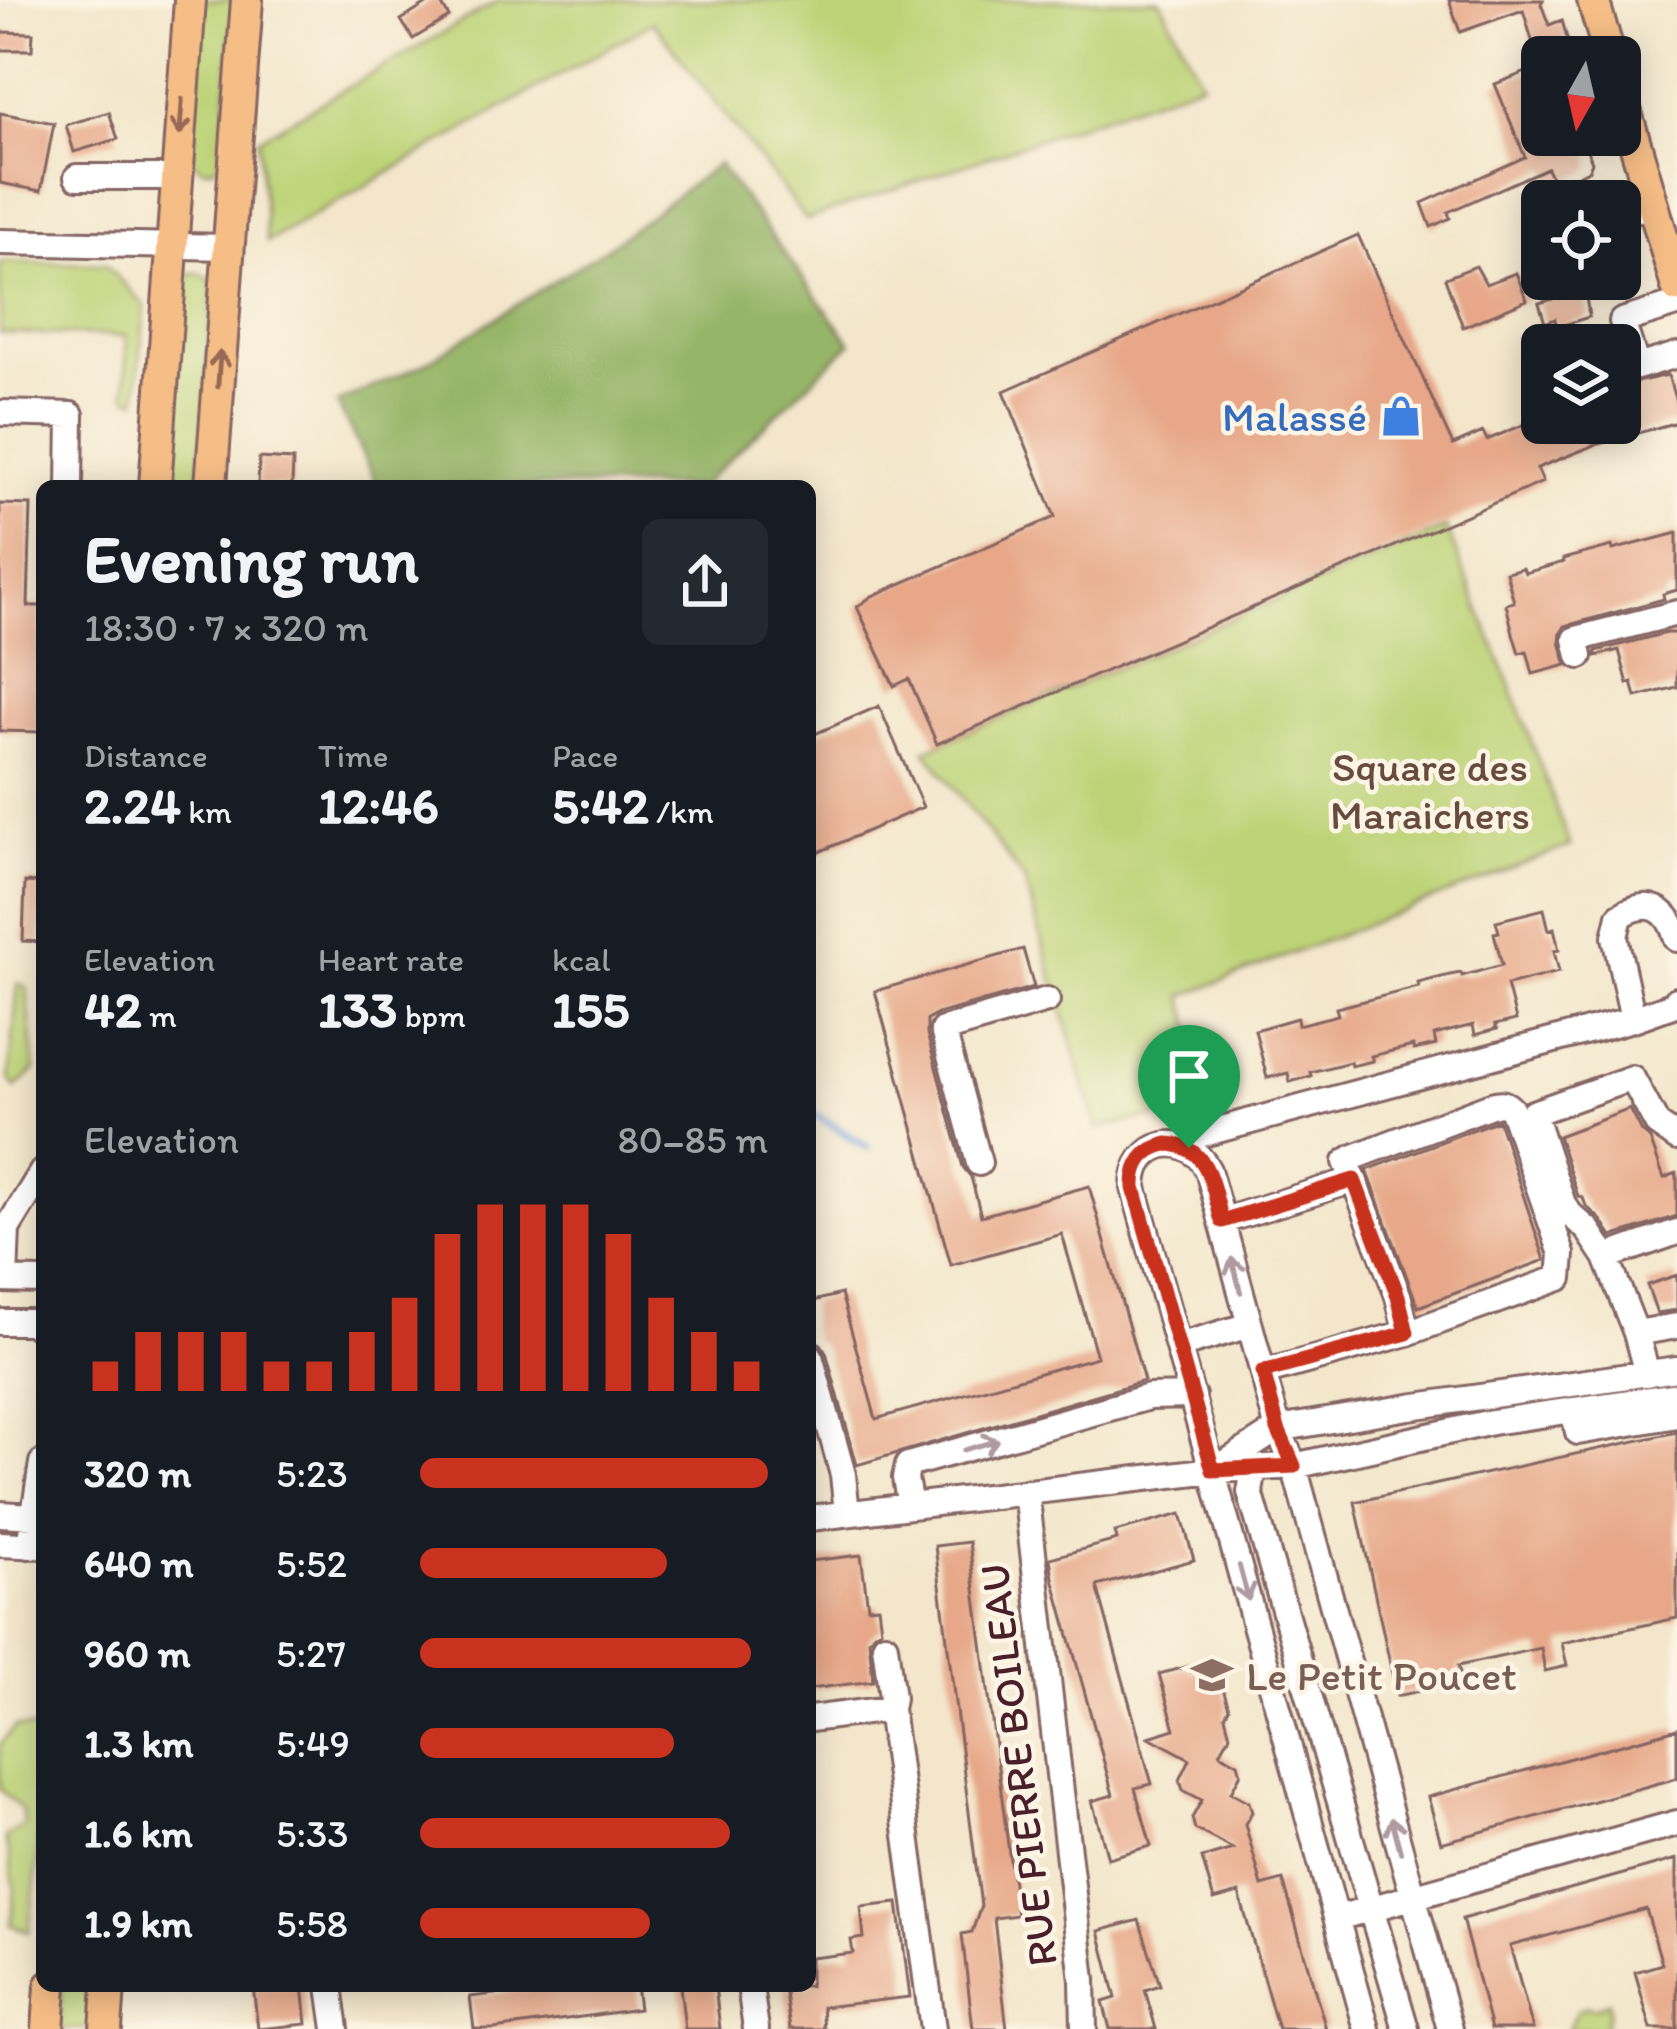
<!DOCTYPE html>
<meta charset="utf-8">
<style>
body{margin:0;font-family:Itim,sans-serif;background:#242831;color:#f1f3f6;height:100vh;display:flex;flex-direction:column;font-size:45px;white-space:nowrap}
*{box-sizing:border-box;margin:0}
p{font-size:39px;color:#9ea1a6}
.icon{flex:none;width:66px;height:66px;fill:none;stroke:currentColor;stroke-width:2;stroke-linecap:round;stroke-linejoin:round}
.map{position:relative;flex:1;overflow:hidden}
.sheet{position:absolute;left:36px;top:480px;width:780px;height:1512px;display:flex;flex-direction:column;background:#171b24;border-radius:18px;box-shadow:0 6px 30px #0003}
.sheet>*{flex:none}
.needle{width:78px;rotate:188deg}
.buttons{position:absolute;left:1521px;top:36px;display:grid;gap:24px}
.buttons a{display:grid;place-items:center;width:120px;height:120px;border-radius:18px;background:#171b24;box-shadow:0 6px 30px #0003;font-size:60px}
.pin{position:absolute;display:grid;place-items:center;width:102px;height:102px;color:#fff;margin:-123px -51px;border-radius:50% 50% 50% 0;rotate:-45deg;box-shadow:0 0 12px #0007}
.pin .icon{rotate:45deg}
.round{display:grid;place-items:center;flex:none;width:126px;height:126px;border-radius:18px;background:#242831}
.summary{display:flex;align-items:center;justify-content:space-between;height:204px;padding:0 48px}
h1{font-size:66px;font-weight:700;line-height:90px}
.figures{display:grid;grid-template-columns:repeat(3,1fr);gap:18px;height:204px;padding:12px 48px}
.figures div{display:grid;align-content:center}
.figures b{font-size:51px;font-weight:700}
.figures small{font-size:33px;font-weight:400}
.figures p{font-size:33px}
.chart{height:336px;padding:24px 48px}
.chart p{display:flex;justify-content:space-between}
.chart svg{width:100%;height:216px;margin-top:12px;stroke:#c8321e;stroke-width:6}
ul{padding:0 48px;list-style:none;font-size:39px}
li{display:grid;grid-template-columns:192px 144px 1fr;align-items:center;height:90px}
li i{height:30px;border-radius:15px;background:#c8321e}
.map>svg:first-child{display:block}
.green{fill:#bdd377;stroke:#847951;stroke-width:3}
.forest{fill:#96b568;stroke:#706a4a;stroke-width:3}
.lines{fill:none;stroke-linecap:round;stroke-linejoin:round}
.stream{stroke:#73a8e0;stroke-width:8}
.building{fill:#e7a788}
.minor-casing{stroke:#856563;stroke-width:30}
.major-casing{stroke:#856563;stroke-width:36}
.minor{stroke:#fff;stroke-width:24}
.major{stroke:#f6be87;stroke-width:30}
.oneway{stroke:#976754}
.oneway2{stroke:#ae9aa0}
.route-casing{stroke:#fff;stroke-width:24}
.route{stroke:#c8321e;stroke-width:15}
.labels{text-anchor:middle;dominant-baseline:central;stroke-width:9;stroke-linejoin:round;paint-order:stroke}
.shop-label{font-size:42px;fill:#366cbe;stroke:#fcf5e5;text-anchor:end}
.park-label{font-size:42px;fill:#674c3e;stroke:#fcf5e5}
.education-label{font-size:42px;fill:#785e54;stroke:#fcf5e5;text-anchor:start}
.street-label{font-size:42px;fill:#4a1f2b;stroke:#fcf5e5}
</style>
<div class="map">
<svg width="1677" height="2029" viewBox="0 0 1677 2029">
<rect width="100%" height="100%" fill="#fcf5e5"/>
<filter id="ink" filterUnits="userSpaceOnUse"><feTurbulence type="fractalNoise" baseFrequency=".00833" numOctaves="2"/><feDisplacementMap in="SourceGraphic" scale="24" xChannelSelector="R" yChannelSelector="G"/><feConvolveMatrix kernelMatrix="1 2 1 2 8 2 1 2 1" color-interpolation-filters="sRGB"/></filter>
<filter id="wash" filterUnits="userSpaceOnUse"><feTurbulence type="fractalNoise" baseFrequency=".004" numOctaves="4" result="noise"/><feDisplacementMap in="SourceGraphic" scale="48" xChannelSelector="R" yChannelSelector="G"/><feGaussianBlur stdDeviation="2.7" result="paint"/><feColorMatrix in="noise" values="0 0 0 0 0 0 0 0 0 0 0 0 0 0 0 0 0 1.4 0 .05"/><feComposite in="paint" operator="in"/></filter>
<g filter="url(#wash)">
<rect width="100%" height="100%" fill="#f3e6cb"/>
<path class="green" d="M202,0H234L221,161C210,172 202,171 192,160Z
M500,0H1160L1202,82L806,220L653,22L267,242L258,139Z
M0,262L105,264L145,306L137,400L129,398L126,394V336L0,333Z
M191,273C201,273 207,275 213,284L199,486H166L183,277Z
M1446,528L1510,684L1570,846L1183,996L1213,1106L1097,1128L1024,879L925,750Z
M18,983L27,987L35,1070L16,1088L9,1079Z
M15,1727L42,1729L37,1867L29,1932L11,1925L15,1888L5,1837L25,1825L21,1809L0,1789V1744Z
M62,1986H96L93,2029H59Z
M1608,2002L1609,2010L1604,2029H1568L1576,2011L1586,2006L1593,2008Z"/>
<path class="forest" d="M718,164L851,343L701,486H378L337,403L422,365L608,247Z"/>
<g class="lines">
<path class="stream" d="M810,1111L867,1147"/>
</g>
<g id="blocks">
<path class="building" d="M433,0H439L449,17L413,39L401,20Z
M1449,0H1543L1541,4L1549,25L1562,20L1572,57H1537L1523,10L1460,32Z
M0,32L33,33L32,50H0Z
M1542,66V135H1581L1592,162L1589,170L1555,185L1547,168L1448,212L1450,218L1431,227L1422,203L1525,157L1495,84Z
M109,112L118,139L74,152L66,125Z
M0,113L54,123L41,191L0,183Z
M1358,235L1453,445L1483,432L1487,440L1542,417V423H1620V416L1631,413L1623,385L1668,375L1677,405V422L1595,445L1537,468L1543,482L937,744L909,679L894,686L857,607L872,596L1055,517L1004,391Z
M1476,266L1486,284L1516,273L1527,300L1463,327L1445,278Z
M1585,290L1589,317L1557,327L1555,319L1545,323L1539,303Z
M259,458L293,460L292,486H258Z
M0,504L31,505L28,606H42V732L0,731Z
M1677,533V590L1663,594L1664,599L1565,626L1561,633L1560,642L1567,665L1533,674L1527,651L1519,653L1514,637L1506,604L1514,602L1506,572L1523,568L1525,573L1564,562L1563,559L1612,546L1613,550Z
M1666,633H1677V687L1636,697L1632,682L1628,684L1619,650L1596,656V651Z
M879,706L923,807L810,856V736Z
M25,882L42,883V942L23,941Z
M1544,909L1549,930L1554,928L1559,950L1554,951L1559,972L1507,985L1516,1020L1495,1025L1497,1029L1475,1035L1473,1025L1434,1035L1436,1045L1414,1050L1413,1046L1371,1056L1373,1061L1351,1066L1350,1062L1310,1072L1311,1076L1290,1082L1288,1073L1267,1078L1255,1030L1297,1018L1298,1025L1338,1015L1336,1008L1419,987L1418,983L1450,975L1461,973L1462,976L1502,965L1494,933L1499,932L1496,921Z
M1023,949L1034,987L938,1014L927,1020V1034L963,1167L971,1177L981,1216L1089,1186L1144,1381L857,1465L826,1352L821,1344L814,1340L810,1327V1302L841,1294L876,1419L1097,1357L1062,1234L951,1265L875,991Z
M1630,1109L1642,1132L1650,1139L1664,1178L1677,1173V1216L1612,1237L1601,1220L1586,1206L1583,1198L1578,1196L1558,1136Z
M1498,1120L1545,1260L1418,1307L1367,1170Z
M1677,1275V1310L1657,1313L1647,1285Z
M1677,1432V1618L1562,1643L1567,1666L1545,1671L1541,1648L1458,1666L1462,1682L1397,1696L1355,1502Z
M1181,1514L1194,1560L1097,1586L1152,1784L1135,1788L1151,1846L1108,1858L1092,1801L1113,1795L1053,1578L1050,1558L1117,1540L1115,1532Z
M969,1542L1017,1915L994,1918L1007,2029H973L962,1934L972,1932L981,1906L935,1546Z
M861,1555L868,1607L878,1606L881,1629L874,1633L869,1640L873,1681L810,1689V1561Z
M1188,1666L1190,1672L1209,1667L1218,1672L1229,1708L1225,1716L1230,1735L1220,1753L1238,1763L1241,1773L1231,1792L1249,1802L1252,1812L1245,1824L1262,1886L1283,1880L1326,2029H1278L1239,1893L1214,1900L1202,1858L1233,1849L1195,1829L1192,1818L1202,1800L1183,1790L1180,1780L1190,1759L1149,1737L1175,1729L1159,1674Z
M1677,1729V1778L1441,1843L1428,1797Z
M1677,1859V2029H1651L1635,1972L1662,1964L1646,1909L1510,1946L1533,2029H1491L1462,1919Z
M898,1903L910,1997L822,2007L824,2029H790L784,1986H810V1958L853,1953L851,1940L864,1938L861,1907Z
M1139,1920L1160,1985L1145,1990L1156,2029H1110L1103,2002L1116,1998L1099,1931Z
M253,1986H303L307,2024L258,2029Z
M559,1986H636L639,2009L494,2029H474L470,1997Z
M680,1986H715L720,2029H685Z"/>
</g>
</g>
<g filter="url(#ink)">
<use href="#blocks" fill-opacity="0" stroke="#856563" stroke-width="3"/>
<g class="lines">
<g class="minor-casing">
<path id="minor" d="M77,177H176
M1620,213L1653,206
M0,242L227,247
M1540,257L1535,237L1542,235
M1677,304L1622,321L1637,367L1677,355
M0,413L71,415L70,486
M1580,656L1576,639L1677,613
M1633,1019L1615,937L1620,916C1649,898 1668,907 1677,939
M1188,1148L1199,1135L1633,1019L1675,1004L1677,1000
M979,1163L943,1030L1047,1000
M1222,1221L1354,1180L1398,1296L1407,1333
M1606,1257L1588,1230L1571,1215L1563,1204L1533,1113L1632,1078L1657,1124L1677,1138
M0,1280L42,1281
M5,1280L7,1229L42,1172
M0,1322H31L42,1330
M1636,1333L1677,1326
M1178,1346L1250,1325
M810,1356L843,1475L847,1513
M1263,1373L1407,1333L1560,1278L1562,1254L1512,1110C1505,1102 1501,1102 1491,1105L1354,1157L1346,1162L1354,1180
M1647,1374L1636,1333L1606,1257L1677,1232
M1573,1410L1578,1432L1677,1415
M1216,1469L1278,1429L1409,1407L1677,1369
M1254,1469L1250,1492L1406,2029
M1026,1492L1083,1980L1084,2029
M910,1506L905,1478L908,1465L1149,1397L1193,1396
M0,1514L34,1516
M810,1518L1213,1470L1294,1466L1492,1422L1677,1395
M0,1544L42,1546
M29,1546L42,1463
M885,1645L892,1698L890,1709
M810,1719L890,1709L933,2029
M1337,1918L1677,1823
M330,1986L336,2029
M750,1986L756,2029
M1367,2029L1134,1188C1133,1141 1186,1127 1208,1170L1278,1429L1294,1466L1450,2029"/>
</g>
<g class="major-casing">
<path id="major" d="M1593,0L1610,57
M1620,92L1677,287
M155,486L190,0
M211,486L247,0
M48,2029L51,1986
M106,2029L109,1986"/>
</g>
<use href="#minor" class="minor"/>
<use href="#major" class="major"/>
</g>
<defs><path id="oneway-shaft" d="M-6 0H5M1.5-3L5.5 0L1.5 3" fill="none" stroke-width="1.6" stroke-linecap="round" stroke-linejoin="round" transform="scale(3)"/></defs>
<g class="oneway">
<use href="#oneway-shaft" transform="translate(181 117) rotate(94)"/>
<use href="#oneway-shaft" transform="translate(219 369) rotate(-86)"/>
</g>
<g class="oneway2">
<use href="#oneway-shaft" transform="translate(1236 1275) rotate(-105)"/>
<use href="#oneway-shaft" transform="translate(981 1445) rotate(-16)"/>
<use href="#oneway-shaft" transform="translate(1244 1583) rotate(75)"/>
<use href="#oneway-shaft" transform="translate(1396 1835) rotate(-105)"/>
</g>
</g>
<g class="lines" filter="url(#ink)">
<g class="route-casing">
<path id="route" d="M1167,1144C1210,1145 1212,1187 1222,1221L1354,1180L1398,1296L1407,1333L1263,1372L1278,1429L1294,1466L1213,1470L1134,1188C1133,1165 1144,1149 1167,1144Z"/>
</g>
<use href="#route" class="route"/>
</g>
<defs>
<g id="shop-bare" transform="scale(3.24)"><path d="M-5-2.5h2.3a2.7 3.5 0 0 1 5.4 0H5L5.5 6h-11ZM-1.5-2.5h3a1.5 2.3 0 0 0-3 0Z" fill="#3f7fe0" stroke="#fcf5e5" stroke-width="2.5" paint-order="stroke"/></g>
<g id="school-bare" transform="scale(3.24)"><path d="M0-5L7-2L0 1L-7-2ZM-4 1L0 2.5L4 1V4Q0 6-4 4Z" fill="#8d6e63" stroke="#fcf5e5" stroke-width="2.5" paint-order="stroke"/></g>
</defs>
<g fill-rule="evenodd">
<use href="#shop-bare" x="1401" y="416"/>
<use href="#school-bare" x="1212" y="1675"/>
</g>
<g class="labels">
<g class="shop-label">
<text x="1367" y="416">Malassé</text>
</g>
<g class="park-label">
<text x="1430" y="766">Square des<tspan x="1430" dy="48">Maraichers</tspan></text>
</g>
<g class="education-label">
<text x="1246" y="1675">Le Petit Poucet</text>
</g>
<g class="street-label">
<text transform="translate(1018 1765) rotate(-97)">RUE PIERRE BOILEAU</text>
</g>
</g>
</svg>
<div class="buttons">
<a><svg class="needle" viewBox="-14 -14 28 28"><path d="M0-13l5 13h-10z" fill="#e53935"/><path d="M0 13l5-13h-10z" fill="#9ea1a6"/></svg></a>
<a><svg class="icon" aria-label="locate" viewBox="0 0 24 24"><circle cx="12" cy="12" r="6"/><path d="M12 2v4M12 18v4M2 12h4M18 12h4"/></svg></a>
<a><svg class="icon" aria-label="layers" viewBox="0 0 24 24"><path d="M12 4l9 5-9 5-9-5zM3 14l9 5 9-5"/></svg></a>
</div>
<div class="pin" style="left:1189px;top:1148px;background:#1e9e55"><svg class="icon" aria-label="arrive" viewBox="0 0 24 24"><path d="M6 21V4h12l-3 4 3 4H6"/></svg></div>
<section class="sheet">
<div class="summary"><div><h1>Evening run</h1><p>18:30 · 7 × 320 m</p></div><a class="round"><svg class="icon" aria-label="share" viewBox="0 0 24 24"><path d="M12 15V3M7 8l5-5 5 5M5 13v7h14v-7"/></svg></a></div>
<div class="figures">
<div><p>Distance</p><b>2.24<small> km</small></b></div>
<div><p>Time</p><b>12:46</b></div>
<div><p>Pace</p><b>5:42<small> /km</small></b></div>
</div>
<div class="figures">
<div><p>Elevation</p><b>42<small> m</small></b></div>
<div><p>Heart rate</p><b>133<small> bpm</small></b></div>
<div><p>kcal</p><b>155</b></div>
</div>
<div class="chart"><p><span>Elevation</span>80–85 m</p>
<svg viewBox="0 0 160 44" preserveAspectRatio="none"><path d="M5 44V38M15 44V32M25 44V32M35 44V32M45 44V38M55 44V38M65 44V32M75 44V25M85 44V12M95 44V6M105 44V6M115 44V6M125 44V12M135 44V25M145 44V32M155 44V38"/></svg>
</div>
<ul>
<li><b>320 m</b>5:23<i style="width:100%"></i></li>
<li><b>640 m</b>5:52<i style="width:71%"></i></li>
<li><b>960 m</b>5:27<i style="width:95%"></i></li>
<li><b>1.3 km</b>5:49<i style="width:73%"></i></li>
<li><b>1.6 km</b>5:33<i style="width:89%"></i></li>
<li><b>1.9 km</b>5:58<i style="width:66%"></i></li>
</ul>
</section>
</div>
